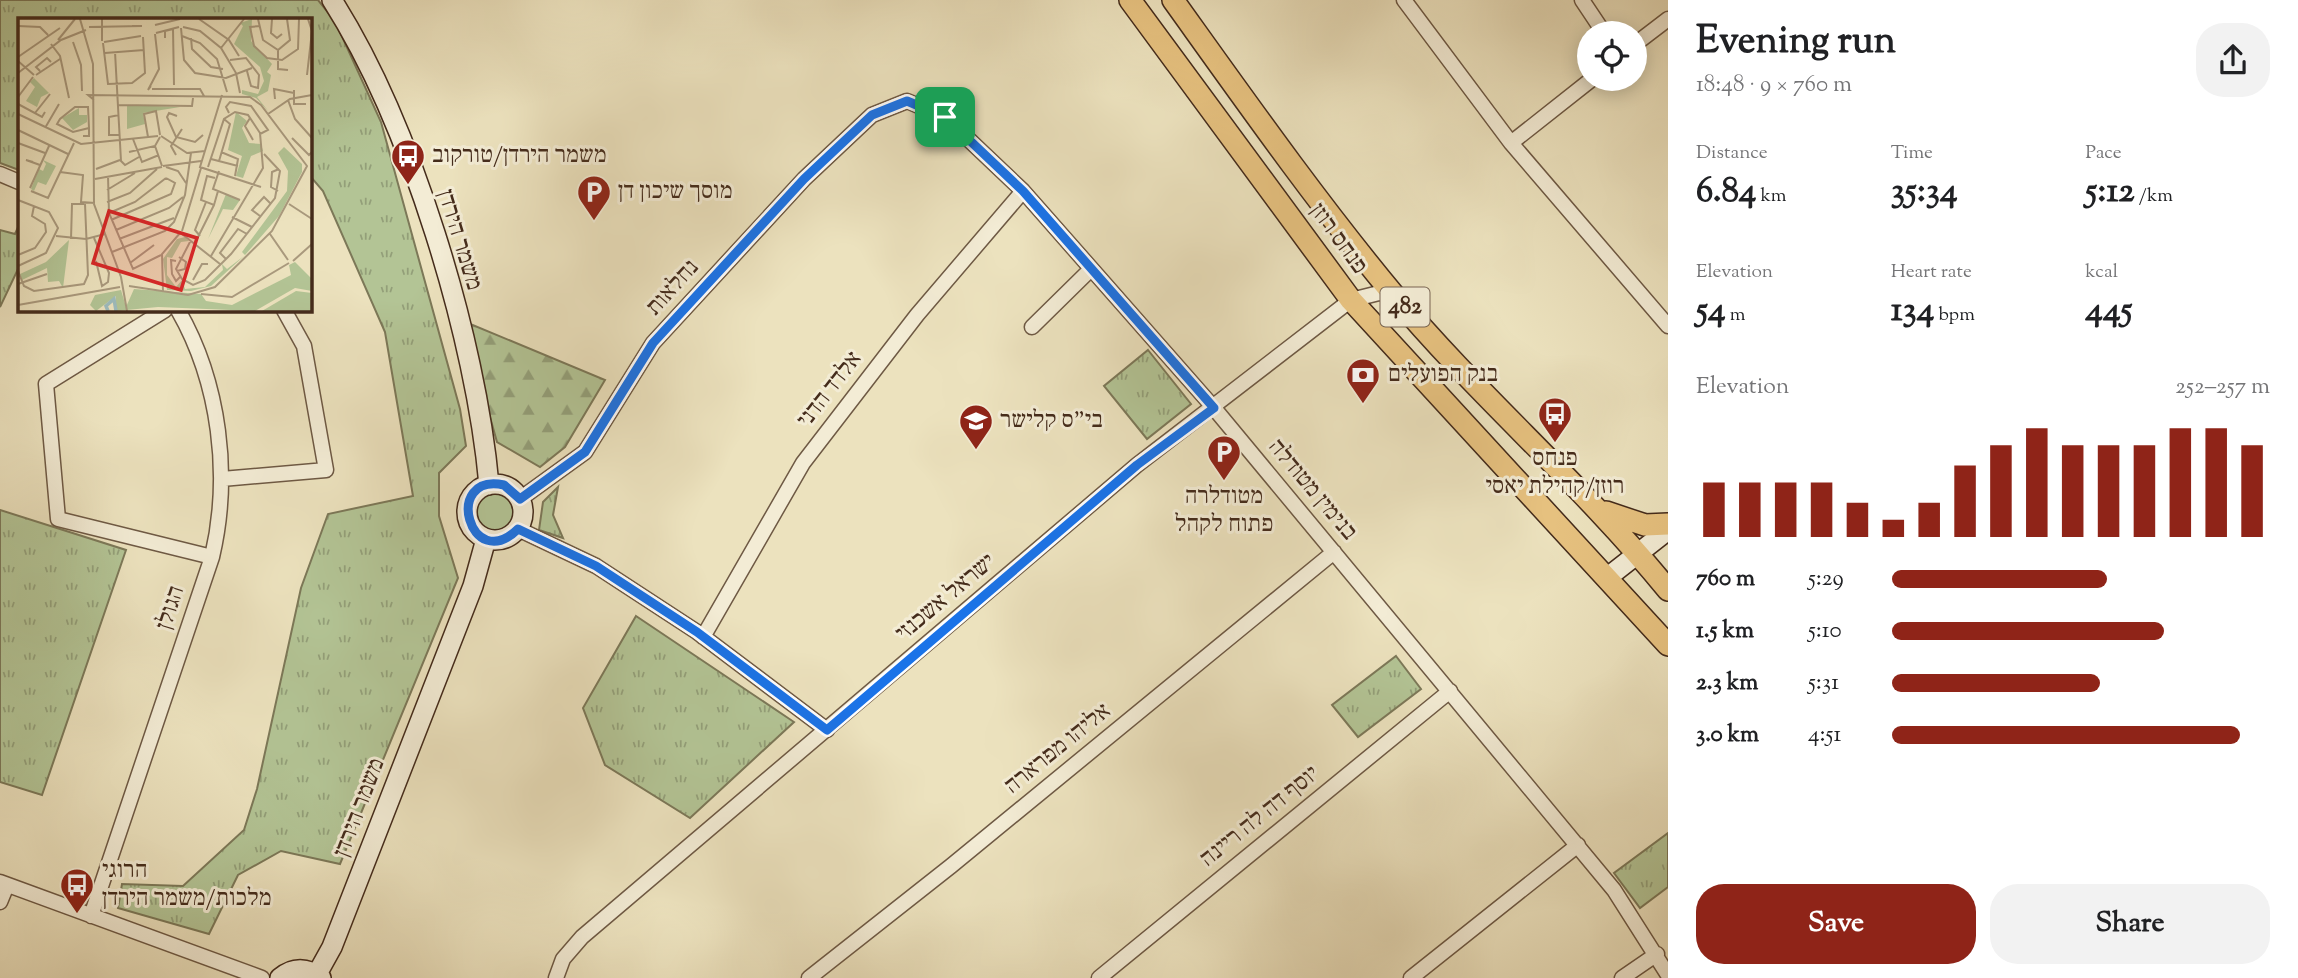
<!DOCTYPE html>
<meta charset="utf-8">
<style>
body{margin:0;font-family:"Sorts Mill Goudy","Frank Ruhl Libre",serif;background:#f2f2f2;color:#202124;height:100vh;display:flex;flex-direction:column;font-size:26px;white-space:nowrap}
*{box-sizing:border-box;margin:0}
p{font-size:23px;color:#757577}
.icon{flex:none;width:38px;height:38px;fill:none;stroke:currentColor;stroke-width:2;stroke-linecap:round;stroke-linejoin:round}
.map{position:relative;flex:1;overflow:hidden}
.details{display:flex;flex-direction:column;background:#fff;width:630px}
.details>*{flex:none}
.fabs{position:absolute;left:1577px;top:21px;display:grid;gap:14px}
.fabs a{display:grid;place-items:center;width:70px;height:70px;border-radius:50%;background:#fff;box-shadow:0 4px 18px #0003;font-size:35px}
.pin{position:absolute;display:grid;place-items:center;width:60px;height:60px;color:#fff;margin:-30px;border-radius:14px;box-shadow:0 4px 10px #0006}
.round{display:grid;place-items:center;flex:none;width:74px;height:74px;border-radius:28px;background:#f2f2f2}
.summary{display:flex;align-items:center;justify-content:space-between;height:119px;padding:0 28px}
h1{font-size:38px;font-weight:800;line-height:52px}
.stats{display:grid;grid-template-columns:repeat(3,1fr);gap:10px;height:119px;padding:7px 28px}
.stats div{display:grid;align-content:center}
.stats b{font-size:35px;font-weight:800}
.stats small{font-size:19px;font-weight:400}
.stats p{font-size:19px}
.chart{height:196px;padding:14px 28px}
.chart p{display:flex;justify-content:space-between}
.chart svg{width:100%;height:126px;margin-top:7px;stroke:#8f2418;stroke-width:6}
.primary-button{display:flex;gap:14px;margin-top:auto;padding:14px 28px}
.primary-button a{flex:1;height:80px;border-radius:28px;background:#8f2418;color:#fff;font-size:28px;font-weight:800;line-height:80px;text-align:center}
.primary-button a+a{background:#f2f2f2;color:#202124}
ul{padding:0 28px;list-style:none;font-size:23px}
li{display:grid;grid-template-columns:112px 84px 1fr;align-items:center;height:52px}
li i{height:18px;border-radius:9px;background:#8f2418}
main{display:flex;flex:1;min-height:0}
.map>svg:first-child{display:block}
.grass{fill:#b3c495;stroke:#7c7858;stroke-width:2}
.forest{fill:url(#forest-firs);stroke:#7c7858;stroke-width:2}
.park{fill:url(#park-tufts);stroke:#7c7858;stroke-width:2}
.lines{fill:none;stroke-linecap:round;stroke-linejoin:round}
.street-casing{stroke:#6e5944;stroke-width:17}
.secondary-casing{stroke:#442b1b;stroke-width:22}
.primary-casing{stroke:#442b1b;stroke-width:24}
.street{stroke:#f3ecd5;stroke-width:14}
.secondary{stroke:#f3ecd5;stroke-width:19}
.primary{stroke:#e6c17f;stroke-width:21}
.route-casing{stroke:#fff;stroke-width:14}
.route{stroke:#1a73e8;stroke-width:9}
.labels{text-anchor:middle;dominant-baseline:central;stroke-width:6;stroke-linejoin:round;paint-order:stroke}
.shield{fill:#f3ecd5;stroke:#786553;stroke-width:2}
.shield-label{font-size:23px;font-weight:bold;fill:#442b1b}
.poi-label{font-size:24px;fill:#442b1b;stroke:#f3ecd5;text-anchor:start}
.street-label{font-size:24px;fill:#442b1b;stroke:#f3ecd5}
.inset-river{fill:none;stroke:#9dbbbc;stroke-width:3.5}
.inset-road{fill:none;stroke:#a9997d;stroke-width:2}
.view{fill:#d62828;fill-opacity:0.15;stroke:#d62828;stroke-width:3.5}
.inset-edge{fill:none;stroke:#442b1b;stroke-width:3.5}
</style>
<main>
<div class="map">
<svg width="1668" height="978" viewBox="0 0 1668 978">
<defs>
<pattern id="forest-firs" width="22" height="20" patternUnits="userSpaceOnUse" patternTransform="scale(1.75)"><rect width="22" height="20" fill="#b3c495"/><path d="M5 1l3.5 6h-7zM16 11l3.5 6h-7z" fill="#939f79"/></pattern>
<pattern id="park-tufts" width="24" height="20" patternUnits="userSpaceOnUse" patternTransform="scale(1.75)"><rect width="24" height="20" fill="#b3c495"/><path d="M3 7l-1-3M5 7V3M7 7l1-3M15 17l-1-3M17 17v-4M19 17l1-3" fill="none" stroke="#939f79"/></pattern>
</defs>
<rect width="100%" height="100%" fill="#ece2be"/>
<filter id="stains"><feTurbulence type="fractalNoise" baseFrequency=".00286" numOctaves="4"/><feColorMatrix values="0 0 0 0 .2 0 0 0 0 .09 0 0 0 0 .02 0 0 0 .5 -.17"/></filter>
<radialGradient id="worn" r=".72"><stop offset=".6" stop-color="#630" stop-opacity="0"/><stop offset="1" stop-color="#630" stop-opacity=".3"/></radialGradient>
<path class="grass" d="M473 513a22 22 0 1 1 44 0a22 22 0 1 1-44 0Z"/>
<path class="forest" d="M463,321L605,380L565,447L540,467L497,442Z"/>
<path class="park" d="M0,0H318L335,21L381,122L460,409L466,446L439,473V516L458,578L340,864L281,851L238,875L209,934L118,908L122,884L183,886L244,830L257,789L301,588L328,514L413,496L385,332L323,191L310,176V19H19V170L0,163Z
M19,225V267L0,307V230L15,234Z
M1148,350L1191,404L1147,439L1104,386Z
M558,487L553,515L563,538L539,530L543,502Z
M0,510L126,550L42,795L0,782Z
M636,616L794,722L690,818L605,765L583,708Z
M1396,656L1421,689L1358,737L1332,705Z
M1668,833V887L1640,908L1614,873Z"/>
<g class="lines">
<g class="street-casing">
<path id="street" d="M1404,0L1511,143L1668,326
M1582,0L1604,33
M1634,45L1668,19
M1511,143L1592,79
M0,174L19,182
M165,310L46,384L58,519L212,557
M1032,327L1091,269
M222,479L326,470L304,346L284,310
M520,499L585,452L653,343L804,179L872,115L907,101L945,117L1023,191L1214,408L1614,890L1668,975
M518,529L596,566L697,632L827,730
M703,637L803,463L917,315L1023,191
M0,882L262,978
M0,902L7,885
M91,916L212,557C231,476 220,383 178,310
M556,978L563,959L582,937L1137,465L1351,300L1379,293L1394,295
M809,978L951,866L1334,552
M1099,978L1450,691
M1411,978L1578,845
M1622,978L1657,954"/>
</g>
<g class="secondary-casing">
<path id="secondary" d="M332,0C411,124 476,338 489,485
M467 512a28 28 0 1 1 56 0a28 28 0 1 1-56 0Z
M1608,577L1668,530
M317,974L332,947L473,586L486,539
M280,978C293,967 307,967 321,978"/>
</g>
<g class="primary-casing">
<path id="primary" d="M1130,0L1351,300L1668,645
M1173,0C1244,99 1315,200 1393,294C1479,397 1583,485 1668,590
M1606,512L1645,525L1668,524"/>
</g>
<use href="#street" class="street"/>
<use href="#secondary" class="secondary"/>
<use href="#primary" class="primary"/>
</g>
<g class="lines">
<g class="route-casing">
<path id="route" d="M907,101L945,117L1023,191L1214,408L1137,465L827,730L697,632L596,566L518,529C470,576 442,472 504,485L520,499L585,452L653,343L804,179L872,115Z"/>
</g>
<use href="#route" class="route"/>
</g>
<defs>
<g id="bus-pin" transform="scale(1.75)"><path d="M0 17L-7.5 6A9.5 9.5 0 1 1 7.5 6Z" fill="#8f2418" stroke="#f3ecd5"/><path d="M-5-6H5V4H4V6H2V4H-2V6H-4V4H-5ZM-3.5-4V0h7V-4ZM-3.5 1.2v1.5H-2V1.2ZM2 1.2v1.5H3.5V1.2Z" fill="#fff"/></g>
<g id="parking-pin" transform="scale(1.75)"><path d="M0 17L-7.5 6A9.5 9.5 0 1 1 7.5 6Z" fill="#8f2418" stroke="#f3ecd5"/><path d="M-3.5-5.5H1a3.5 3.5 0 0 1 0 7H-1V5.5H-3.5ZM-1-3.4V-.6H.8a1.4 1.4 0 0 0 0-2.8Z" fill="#fff"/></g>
<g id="bank-pin" transform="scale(1.75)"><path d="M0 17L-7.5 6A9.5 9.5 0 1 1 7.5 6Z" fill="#8f2418" stroke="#f3ecd5"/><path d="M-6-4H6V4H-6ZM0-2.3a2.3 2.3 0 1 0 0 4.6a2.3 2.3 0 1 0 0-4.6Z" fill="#fff"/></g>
<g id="school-pin" transform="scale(1.75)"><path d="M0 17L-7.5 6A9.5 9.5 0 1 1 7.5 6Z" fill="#8f2418" stroke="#f3ecd5"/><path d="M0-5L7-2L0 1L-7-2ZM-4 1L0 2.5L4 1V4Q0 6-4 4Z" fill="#fff"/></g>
</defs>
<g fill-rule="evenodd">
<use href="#bus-pin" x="408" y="156"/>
<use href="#parking-pin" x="594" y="192"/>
<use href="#bank-pin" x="1363" y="375"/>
<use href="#bus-pin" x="1555" y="414"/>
<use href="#school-pin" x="976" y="421"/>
<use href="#parking-pin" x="1224" y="452"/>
<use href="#bus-pin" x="77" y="885"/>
</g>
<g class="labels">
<rect class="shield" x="1380.5" y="287.5" width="49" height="39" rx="5"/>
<g class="shield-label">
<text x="1405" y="307">482</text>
</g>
<g class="poi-label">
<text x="432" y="156">משמר הירדן/טורקוב</text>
<text x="618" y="192">מוסך שיכון דן</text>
<text x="1388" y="375">בנק הפועלים</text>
<text x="1000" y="421">בי"ס קלישר</text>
<text x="1555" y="459" text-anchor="middle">פנחס<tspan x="1555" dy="28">רוזן/קהילת יאסי</tspan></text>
<text x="1224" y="497" text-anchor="middle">מטודלרה<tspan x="1224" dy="28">פתוח לקהל</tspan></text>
<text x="102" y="871">הרוגי<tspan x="102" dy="28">מלכות/משמר הירדן</tspan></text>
</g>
<g class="street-label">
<text transform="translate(1338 239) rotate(54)">פנחס רוזן</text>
<text transform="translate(459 240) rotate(73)">משמר הירדן</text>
<text transform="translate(673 288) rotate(-48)">נחלאות</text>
<text transform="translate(830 390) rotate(-52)">אלדד הדני</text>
<text transform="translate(1312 490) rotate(50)">בנימין מטודלה</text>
<text transform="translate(946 598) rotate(-40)">ישראל אשכנזי</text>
<text transform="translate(171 608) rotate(-72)">הגולן</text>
<text transform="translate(1058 749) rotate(-39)">אליהו מפרארה</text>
<text transform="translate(360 808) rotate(-69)">משמר הירדן</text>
<text transform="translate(1260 817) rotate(-39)">יוסף דה לה ריינה</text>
</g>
</g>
<g transform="translate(18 18)">
<rect width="294" height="294" fill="#ece2be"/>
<path d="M278,273L294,275V293H244Z" fill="#b3c495"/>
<path d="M208,176L222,182L215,192L205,191L190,221Z" fill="#b3c495"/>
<path d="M234,1L233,23L254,46L249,54L253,57L250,73L239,79L251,94L238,80L224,76V72L240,76L246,63L242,49L216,26L225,8L222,5ZM16,60L31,75L23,79L19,89L8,83L17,69L12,64ZM109,87L162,89L125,95L127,106L109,111ZM61,90V97H69V104L55,112L44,100ZM218,94L229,103L224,110L231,125L243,126L245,133L233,138L225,160L218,158L224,138L210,132ZM266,129L284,146V154L261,198L227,237L224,234L269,173L270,153L260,135ZM25,142L38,148L28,167L20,164L16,173L13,171L21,151L25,153L28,146ZM167,219L171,223L163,224L154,240L149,239V257L158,269L164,262L167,271L187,269L205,252L204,246L209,251L226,238L193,268L173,273L149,272L145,241L159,221ZM51,222L45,270L41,263L30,264L29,250L4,262L2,256L28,244ZM277,244L294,261V273L277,270L237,293L140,289L98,293V278L78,293L72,287L77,277L103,272L108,289L116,271L183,276L188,283L214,287L273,257L271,247Z" fill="#b3c495"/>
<path class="inset-river" d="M90,293L88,288L96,281L98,293"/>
<path class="inset-road" d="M62,1L75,46L76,186L103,259L109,293M84,1V23M181,1L211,22L221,38M240,1L245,22L260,32L272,22L269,1M254,1L253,15L259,20L264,16M137,7L162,1M0,8L22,9L30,17M242,8L232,9L236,28L249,40L264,42L280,31L281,1M71,9L124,8H114M165,9L182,13L203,30L218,55L222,75M163,10L166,42L177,55L208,60L234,50M138,15L161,9M164,18L182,25L199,41L209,74M147,20V13L155,11L156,67M173,20L174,31L193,49L205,51M40,22L57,1M55,24L63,47L64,73M86,24L123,18M85,25L90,66L114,65L127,55L125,19M33,26L42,38L51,80M203,30L226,1M260,32V51L270,52M97,34L103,143L107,147L121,139M87,35L126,32M0,39L42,10M212,42L228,40L241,57L240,70L233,68L229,53M0,43L16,57M22,53L18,49L29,40L33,44M0,55L43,22L68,12M18,57L42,41M289,57L294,13L290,1M133,68L130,72L141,51L137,16M134,71H182L186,78M276,72V86H288M204,77L182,149L243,169M0,79L15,59M257,81L256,71L276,75M76,82L70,77L232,79L243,87L289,148L254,213L197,269L170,277L111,268M270,82L277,101L294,120M0,86L24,99L27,94M100,87L174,88L175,80M17,95L32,76M211,95L208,89L212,84L233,88L250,112L242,116M0,96L63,126L140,118M250,96L272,81L294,77M101,97L91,99V117H102M159,98L151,95L149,99L158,119L177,124L185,117M232,100L227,108L235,122M27,110L41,86M0,112L50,136M65,118H71V110L70,89H57L42,101L39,106L55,114L71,110M143,118L169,135L187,133M130,119L126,96L138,93L142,117M274,120L291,137L294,134M115,121L124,144L141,137M0,125L27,135M137,128L144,148M111,134L137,128L142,119M203,134L220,141L217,158M158,137L153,128L164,111M193,141L220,148M201,143L212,106L206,101M15,144L8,142L22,147M145,148L183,143M148,149L160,153L168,165M190,149L206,101L217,94L230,97L242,115L245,150L193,238M78,151L102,142M201,153L195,171L222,182M42,154L65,157L63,184L77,185M90,158L91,195L115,251L143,237M197,160L189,158L183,182L196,187L200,173M77,161L144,149M12,170L31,128M89,172L117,155M13,173L30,180L56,125M260,173L253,169L254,154L261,151M0,182L31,194L40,210L28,235L0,248M89,184L112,175L139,151M271,186L294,201M91,195L117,184L148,160M242,198L234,192L246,179L252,185M214,199L234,209M93,202L153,176L157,165L148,160M98,212L151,190L165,179M164,213L183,150M164,216L202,246M252,216L270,242M38,218L68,221L87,216M182,218L177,212L188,184M76,220L91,255L90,264L84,268L78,243M53,221L54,186H66M101,221L156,200M173,222L158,251L164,261L175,267L187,262L213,236L257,180L262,153L246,136M177,225L196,187M94,234L147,213L156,204L167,177L173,135M0,237L17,230L28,214L27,206L14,198L16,188M208,241L202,235L220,211L229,216M158,243L153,242L154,256L158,263L162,259M275,243L294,226M112,245L136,227M0,253L6,268L16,273L66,266L70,257L67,186M159,253L167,251L168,244L161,239M175,262L184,246H190M0,266L29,256M145,274L144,236L162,215M183,276L214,279L271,245M0,287L102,269"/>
<path class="view" d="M91,193L179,220L163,272L75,245Z"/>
<rect width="294" height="294" class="inset-edge"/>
</g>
<rect width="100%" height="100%" filter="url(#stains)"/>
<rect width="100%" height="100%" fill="url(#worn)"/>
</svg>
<div class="fabs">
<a><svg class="icon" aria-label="locate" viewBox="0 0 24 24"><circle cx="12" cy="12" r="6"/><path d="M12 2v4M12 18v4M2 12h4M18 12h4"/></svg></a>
</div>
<div class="pin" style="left:945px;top:117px;background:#1e9e55"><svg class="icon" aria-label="arrive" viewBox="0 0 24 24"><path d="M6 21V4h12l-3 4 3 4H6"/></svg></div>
</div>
<section class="details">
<div class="summary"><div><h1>Evening run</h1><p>18:48 · 9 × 760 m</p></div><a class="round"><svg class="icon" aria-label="share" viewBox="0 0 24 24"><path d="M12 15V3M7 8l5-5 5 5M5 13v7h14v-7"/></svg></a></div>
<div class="stats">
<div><p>Distance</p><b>6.84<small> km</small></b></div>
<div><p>Time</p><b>35:34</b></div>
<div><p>Pace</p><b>5:12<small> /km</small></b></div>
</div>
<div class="stats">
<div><p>Elevation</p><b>54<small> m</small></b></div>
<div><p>Heart rate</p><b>134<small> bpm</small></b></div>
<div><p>kcal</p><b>445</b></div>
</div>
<div class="chart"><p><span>Elevation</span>252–257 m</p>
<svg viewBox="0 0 160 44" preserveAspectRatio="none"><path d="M5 44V25M15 44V25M25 44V25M35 44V25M45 44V32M55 44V38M65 44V32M75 44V19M85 44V12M95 44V6M105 44V12M115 44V12M125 44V12M135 44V6M145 44V6M155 44V12"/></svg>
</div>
<ul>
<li><b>760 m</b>5:29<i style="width:57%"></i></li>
<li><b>1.5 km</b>5:10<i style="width:72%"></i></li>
<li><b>2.3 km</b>5:31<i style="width:55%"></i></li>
<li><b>3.0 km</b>4:51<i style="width:92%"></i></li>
</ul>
<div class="primary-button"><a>Save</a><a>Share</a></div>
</section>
</main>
